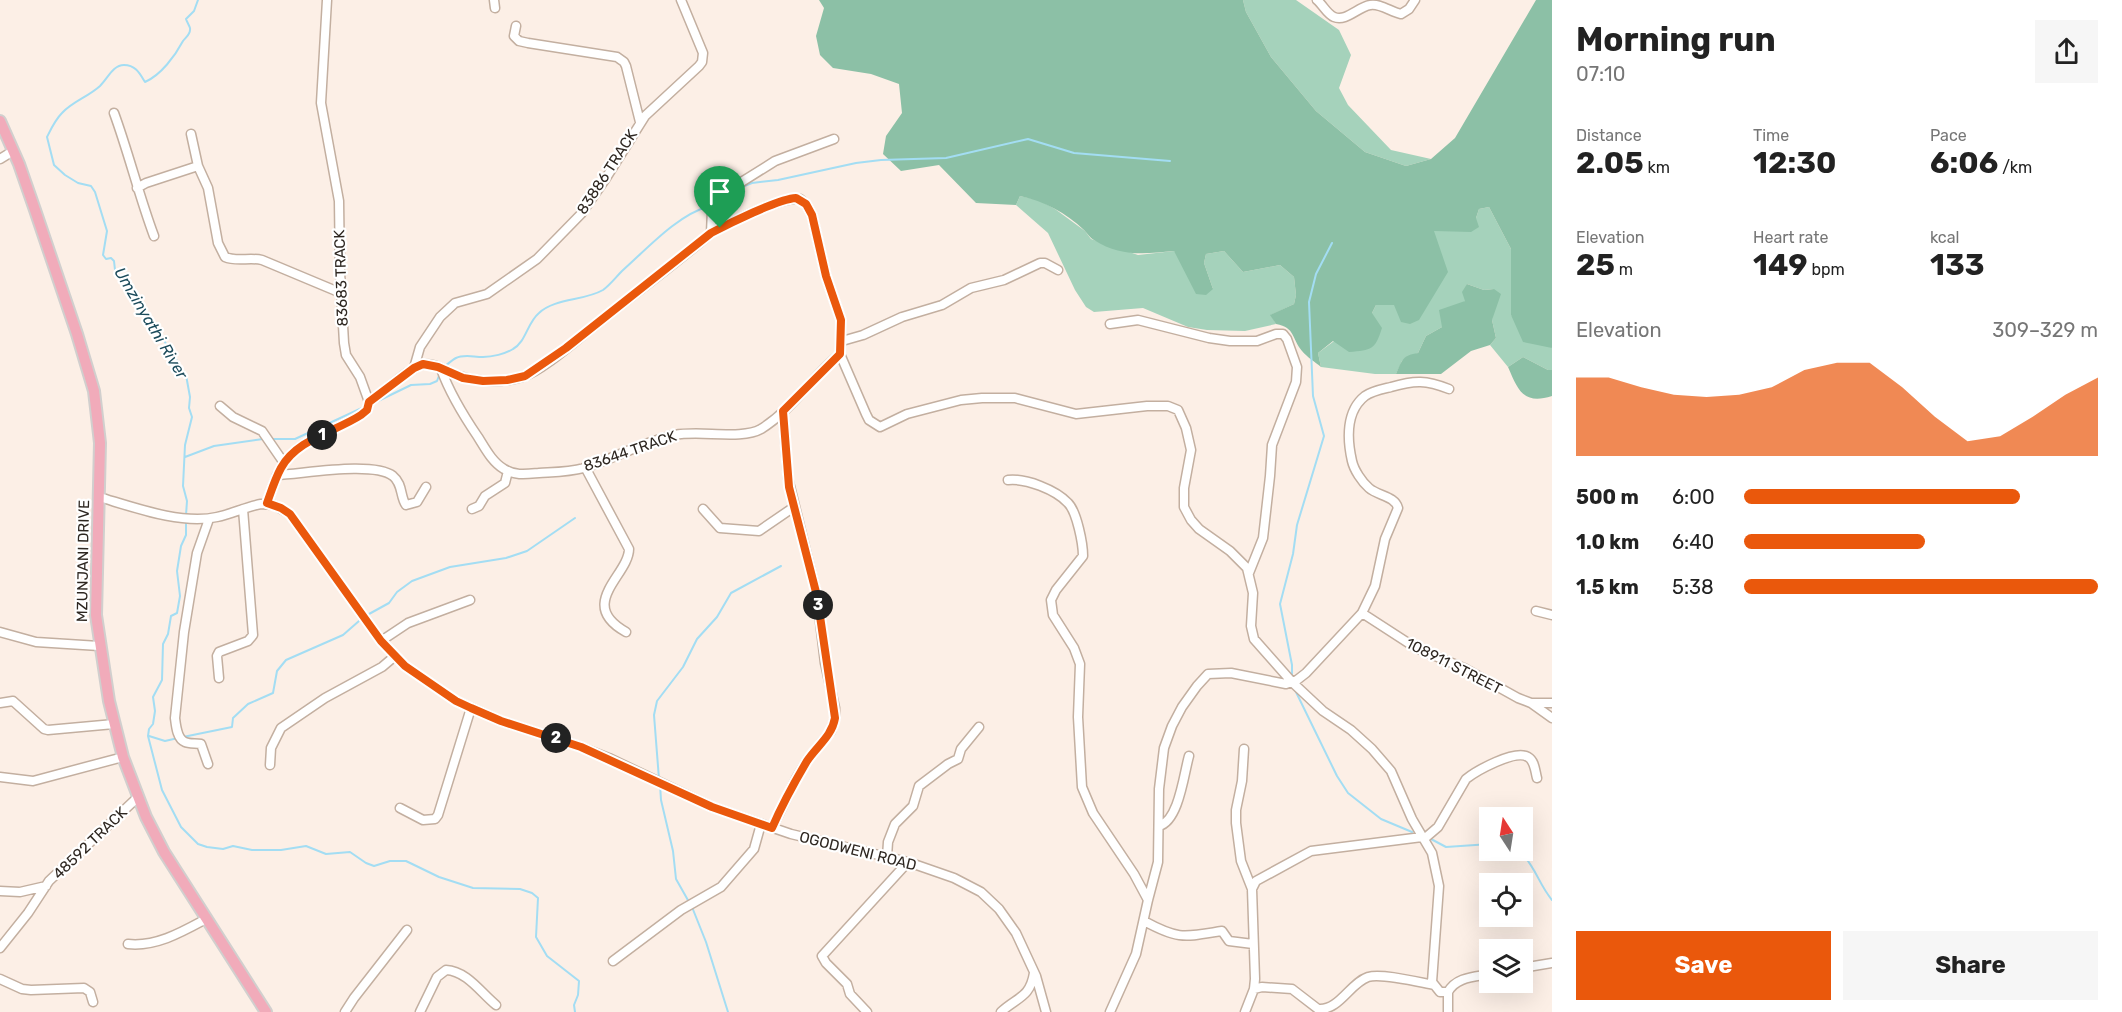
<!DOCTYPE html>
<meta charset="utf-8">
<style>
body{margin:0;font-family:Rubik,sans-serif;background:#f6f6f6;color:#222;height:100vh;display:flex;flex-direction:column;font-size:22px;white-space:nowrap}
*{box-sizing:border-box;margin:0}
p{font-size:20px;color:#767676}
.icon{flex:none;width:33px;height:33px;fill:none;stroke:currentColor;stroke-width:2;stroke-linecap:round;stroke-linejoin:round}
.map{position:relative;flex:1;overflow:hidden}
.details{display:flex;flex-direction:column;background:#fff;width:570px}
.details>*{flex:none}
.needle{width:39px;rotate:348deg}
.fabs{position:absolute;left:1479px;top:807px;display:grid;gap:12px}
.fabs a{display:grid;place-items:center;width:54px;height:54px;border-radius:0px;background:#fff;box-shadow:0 6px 24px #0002;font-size:30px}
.pin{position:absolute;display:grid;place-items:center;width:51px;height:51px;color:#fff;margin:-62px -26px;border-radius:50% 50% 50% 0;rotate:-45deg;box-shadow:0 0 6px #0007}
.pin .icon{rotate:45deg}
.km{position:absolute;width:30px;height:30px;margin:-15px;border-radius:50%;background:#222;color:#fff;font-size:16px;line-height:30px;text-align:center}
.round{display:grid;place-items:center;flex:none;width:63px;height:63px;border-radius:0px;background:#f6f6f6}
.summary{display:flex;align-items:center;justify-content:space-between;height:102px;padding:0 24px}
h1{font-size:33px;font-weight:700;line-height:45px}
.stats{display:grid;grid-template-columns:repeat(3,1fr);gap:9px;height:102px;padding:6px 24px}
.stats div{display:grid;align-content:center}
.stats b{font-size:30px;font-weight:700}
.stats small{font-size:16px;font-weight:400}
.stats p{font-size:16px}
.chart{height:168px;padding:12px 24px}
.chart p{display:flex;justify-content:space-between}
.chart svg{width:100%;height:108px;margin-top:6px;fill:#ea580c;opacity:.7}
.button{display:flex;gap:12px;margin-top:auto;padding:12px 24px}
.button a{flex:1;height:69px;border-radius:0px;background:#ea580c;color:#fff;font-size:24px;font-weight:700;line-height:69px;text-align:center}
.button a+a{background:#f6f6f6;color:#222}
ul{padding:0 24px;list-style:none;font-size:20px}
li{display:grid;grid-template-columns:96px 72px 1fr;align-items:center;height:45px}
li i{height:15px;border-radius:8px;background:#ea580c}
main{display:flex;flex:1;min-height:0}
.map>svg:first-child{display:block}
.green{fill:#a5d2bb}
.forest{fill:#8cc0a6}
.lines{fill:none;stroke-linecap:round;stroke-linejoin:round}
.stream{stroke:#a3ddf3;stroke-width:2}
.minor-casing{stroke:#c3afa0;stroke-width:11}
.major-casing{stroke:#d1cfce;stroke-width:14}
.minor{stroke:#fff;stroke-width:8}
.major{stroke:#f1abba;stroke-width:10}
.route-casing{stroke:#fff;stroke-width:12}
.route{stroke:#ea580c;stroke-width:8}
.labels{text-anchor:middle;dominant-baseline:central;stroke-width:4.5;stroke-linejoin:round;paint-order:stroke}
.street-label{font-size:15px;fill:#2e2721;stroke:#fff}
.water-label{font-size:16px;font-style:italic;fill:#1c4b5b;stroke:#fff}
</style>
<main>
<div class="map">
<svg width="1552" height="1012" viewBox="0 0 1552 1012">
<rect width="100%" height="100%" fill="#fcefe6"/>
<path class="green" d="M1243,0H1296L1339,30L1351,55L1339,88L1348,105L1391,150L1431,159L1406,166L1365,152L1316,111L1271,57L1246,12Z
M1020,196L1039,200L1055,209L1085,231L1091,239L1138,255L1174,251L1213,289L1204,263L1206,254L1224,251L1243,272L1280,265L1294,277L1296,295L1294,304L1271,315L1276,324L1245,331L1207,330L1188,327L1143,308L1094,312L1086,307L1075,290L1048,233L1016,205Z
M1489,207L1511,249V315L1552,348V370H1548L1523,357L1508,367L1490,345L1496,338L1492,320L1494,289L1484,290L1467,284L1465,301L1442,327L1426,336L1418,353L1402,361L1396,374H1375L1321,367L1318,353L1372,313L1376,305H1394L1434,231L1476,218L1479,209Z"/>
<path class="forest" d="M819,0H1243L1246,12L1271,57L1316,111L1365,152L1406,166L1431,159L1455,138L1536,0H1552V348L1523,342L1511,315V249L1489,207L1479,209L1476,218L1479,227L1471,232L1434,231L1448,272L1419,320L1410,324L1401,322L1394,305H1376L1372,313L1382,328C1375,350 1372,350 1349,352L1333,341L1318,353L1321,367C1315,362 1307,357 1302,351C1291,338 1296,328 1276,324L1270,315L1294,304L1296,295L1294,277L1280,265L1243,272L1224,251L1206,254L1204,263L1213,289L1206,295L1196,294L1174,251C1145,254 1120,257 1094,240C1090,238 1088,234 1084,230C1066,213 1044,201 1020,196L1016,205L976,203L939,165L901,171L883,154L886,136L902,113L899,84L871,74L833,68L820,55L816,36L824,8Z
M1467,284L1484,290L1494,289L1501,294L1492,320L1496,338L1490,345L1471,351L1441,374H1396C1402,360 1403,355 1418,353L1426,336L1442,327L1439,310L1465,301L1462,292Z
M1523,357L1548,370H1552V396C1523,405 1518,390 1508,367Z"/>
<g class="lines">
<path class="stream" d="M725,197L742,187L752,183L778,180L856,163L881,160L946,158L1028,139L1074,153L1170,161
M445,366C448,364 452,360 456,358C464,354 473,357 483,357C492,357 505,354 513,349C526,342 527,323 539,313C555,298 584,301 603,290C610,285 616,277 622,271C648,248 676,216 709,206
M372,404L411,385L430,384L437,381L440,373
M272,439H295L364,407
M185,457L214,446L263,439
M186,515L187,501L183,486L185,445L192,417L189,408L190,397L186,375L147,314L115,270L114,261L111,258L106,259L103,255L107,231L95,192L91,186L78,183L65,175L54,165L47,137C51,129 55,120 62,113C73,101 88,97 100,86C108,78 113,65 124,65C136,65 140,74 145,82C161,75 175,56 183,41C186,37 191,34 190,28C189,25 187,22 186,19L194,11L198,0
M186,521V535L181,546L177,571L180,596L177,613L171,616L168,634L163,644L162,680L153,697L155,711L153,724L149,729L148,736L162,790L181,827L198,844L207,847L223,849L233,846L252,850H281L306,846L326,854L350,852L366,863L374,866L390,861H406L439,877L473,888L520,889L532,893L538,898L536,937L547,956L579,981L578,995L574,1005L575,1012
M369,614L389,603L397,592L412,581L450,567L506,558L527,551L575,518
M1292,676V665L1280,604L1293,554L1297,525L1324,436L1313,396L1309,302L1316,274L1332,243
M1295,690L1337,776L1348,793L1381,819L1412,832
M149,736L165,741L178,738
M183,737L232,727L233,718L248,704L273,693L277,671L286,660L343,635L359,621
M659,779L654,715L657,701L683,667L697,639L717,617L731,593L781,566
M660,784L661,800L673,851L676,879L689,902
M1431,839L1446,847L1490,844
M1519,850C1536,867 1538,883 1552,900
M692,907L706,942L728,1012"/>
<g class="minor-casing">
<path id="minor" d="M494,0L495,8
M1317,0C1323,5 1327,14 1334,17C1346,22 1358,7 1370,5C1380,3 1391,12 1401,14L1409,9L1415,0
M516,26L514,36L519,41L528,43L617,57L624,62L626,66L640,122
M114,113C129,154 139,196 154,236
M191,134L198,166L208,188L218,243L225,257C236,262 250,257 262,260L341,293
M0,159L13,151
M137,188L146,183L198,166
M711,233L712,210L713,205L724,193L775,161L834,139
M1110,324L1138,320L1209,338L1230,341H1257L1276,334H1283L1287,339L1297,367L1296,382L1272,445L1270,476L1263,538L1249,573
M842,341L863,335L902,317L942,305L971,288L1004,280L1040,263H1045L1058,270
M840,354L866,414L869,420L880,427L907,414L961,400L982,398H1015L1076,414L1147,406H1168L1178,410L1186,428L1191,450L1184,488V507L1191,520L1199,529L1230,551L1247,568L1253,593L1251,626L1254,639L1292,682L1323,711L1351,730L1372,749L1391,771L1412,819L1432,853L1439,886L1432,982L1440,992H1448
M414,368L420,347L440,317L455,303L487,294L537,259L581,214L606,178L645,116L699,66L702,62L703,53L681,0
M369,402C382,394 409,368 421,365C434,361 447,373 459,376C478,382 503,383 522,377C542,371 575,341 593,327C632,295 673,266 711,233C728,224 782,196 800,199L806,204L812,215L826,276L841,320L840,354C812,377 792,410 761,429C742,440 699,430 675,435C643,442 615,458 584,468C569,472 555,472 539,473C527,474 515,476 504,469C492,462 485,448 478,437C463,415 450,394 441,369
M220,406L233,417L262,431L284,463
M585,467L629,549C629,575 576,604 626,632
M277,475C303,474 373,461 393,476C403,484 400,497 406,505L417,502L426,487
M1008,480C1026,478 1056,490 1068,503C1077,512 1083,544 1083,556L1056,590L1051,600L1053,615L1074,648L1080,664L1078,717L1082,787L1093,813L1134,874L1148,900
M99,497C133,507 181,525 217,517C232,514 245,507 261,504L274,505L290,514L381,641L405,666L456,701L501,721L581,747L609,758L712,807L791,834L908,862L954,878L981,892L999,909L1016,933L1036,976L1046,1012
M267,503C271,492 275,479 281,468C297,439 335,431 361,415L367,410L369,402L360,377L346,355L344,343L340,272L339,201L321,103L327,0
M472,509L479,506L485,496L505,483L508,471
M703,509L720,528L759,531L794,507
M1536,611L1552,615
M1362,613L1416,648L1464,668L1518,698L1531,703H1552
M0,632L36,642L99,646
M381,641L408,623L470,600
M219,678L217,656L219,652L248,641L253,635L243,509
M0,703L13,701L44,729L48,730L114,724
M1531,703L1552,718
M1244,749L1242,781L1236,810V823L1241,861L1252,889
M208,764L201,744C196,743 189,744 185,742C177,739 176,726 175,718L184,632L197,553L209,519
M270,765L271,748L281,728L325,698L382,667L395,656
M0,777L33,781L123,757
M400,808L423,820L435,819L438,815L471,708
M1159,826C1179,821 1184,773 1189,756
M772,828L797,777L808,759L831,731L835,718V708L825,663L817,596L788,478L783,412
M1424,839L1438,827L1466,779C1476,771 1515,749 1528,757C1535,761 1535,771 1537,778
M887,857L888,842L895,824L913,806L919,786L948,764L958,759L961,749L979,727
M0,891L20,892L46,886
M1144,921C1179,940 1184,937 1222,931L1229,941L1253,944
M128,944C156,947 182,932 206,919
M0,948L28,913L49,881L138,797
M613,961L681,910L721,887L754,849L761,824
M1522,968L1552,963
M0,979L22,989L31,990L84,988L90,992L93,1002
M1254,989L1262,987L1292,989L1318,1009C1339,1011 1350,983 1368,977C1382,973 1418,982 1434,985
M1448,992C1456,977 1474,977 1490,974
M1448,992V1012
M345,1012L354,998L407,930
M420,1012L437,977L446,970C467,971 481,993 496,1005
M867,1012L850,994L847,984L826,963L822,956L908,862
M1001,1012C1017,997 1030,998 1034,973
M1110,1012L1136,954L1148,900L1158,862L1159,789L1164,748L1172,726L1182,707L1197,686L1208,674L1231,673L1286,684L1297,680L1306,673L1362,613L1375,586L1385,539L1398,508C1395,496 1378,496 1369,488C1362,482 1354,470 1352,461C1347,439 1346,411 1365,396C1372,391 1383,389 1391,387C1415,380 1426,380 1449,389
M1245,1012L1254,989L1255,979L1252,889L1256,881L1311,851L1422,837"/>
</g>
<g class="major-casing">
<path id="major" d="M0,121L19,164L35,210L77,334L94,391L100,443L96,615L109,701L123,757L146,817L164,852L266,1012"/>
</g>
<use href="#minor" class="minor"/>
<use href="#major" class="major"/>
</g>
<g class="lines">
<g class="route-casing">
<path id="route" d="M796,198L806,204L812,215L826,276L841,320L840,354L783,411L789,487L817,596L835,718C832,736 817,746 807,761C794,783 782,805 772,828L712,807L581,747L501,721L471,708L456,701L405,666L381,641L290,514L281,508L267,503C271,492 275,479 281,468C297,439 335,432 361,415L367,410L369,402L414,368L423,364L438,367L463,378L483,381L507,380L525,376L566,348L711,233C728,224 778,199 796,198Z"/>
</g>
<use href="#route" class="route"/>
</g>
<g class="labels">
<g class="street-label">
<text transform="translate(607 172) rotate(-57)">83886 TRACK</text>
<text transform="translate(341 278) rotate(-92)">83683 TRACK</text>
<text transform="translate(630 451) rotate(-19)">83644 TRACK</text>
<text transform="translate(83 561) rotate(-89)">MZUNJANI DRIVE</text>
<text transform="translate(1454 666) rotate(27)">108911 STREET</text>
<text transform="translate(90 843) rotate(-44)">48592 TRACK</text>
<text transform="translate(858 851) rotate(14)">OGODWENI ROAD</text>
</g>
<g class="water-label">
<text transform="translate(151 323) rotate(59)">Umzinyathi River</text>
</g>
</g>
</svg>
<div class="fabs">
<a><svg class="needle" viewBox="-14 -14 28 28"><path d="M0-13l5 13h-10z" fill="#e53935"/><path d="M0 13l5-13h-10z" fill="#767676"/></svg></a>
<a><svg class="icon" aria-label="locate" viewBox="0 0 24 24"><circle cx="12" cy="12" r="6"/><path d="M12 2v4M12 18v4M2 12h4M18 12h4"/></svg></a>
<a><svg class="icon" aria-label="layers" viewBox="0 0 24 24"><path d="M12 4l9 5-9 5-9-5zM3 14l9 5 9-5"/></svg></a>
</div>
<div class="pin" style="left:720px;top:228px;background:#1e9e55"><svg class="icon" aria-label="arrive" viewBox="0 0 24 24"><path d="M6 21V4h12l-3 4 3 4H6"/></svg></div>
<b class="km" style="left:322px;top:435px">1</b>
<b class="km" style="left:556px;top:738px">2</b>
<b class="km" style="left:818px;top:605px">3</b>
</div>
<section class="details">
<div class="summary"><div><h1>Morning run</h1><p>07:10</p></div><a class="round"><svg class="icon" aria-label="share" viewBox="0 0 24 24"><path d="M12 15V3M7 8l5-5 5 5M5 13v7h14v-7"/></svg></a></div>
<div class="stats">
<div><p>Distance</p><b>2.05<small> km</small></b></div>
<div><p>Time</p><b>12:30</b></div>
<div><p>Pace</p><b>6:06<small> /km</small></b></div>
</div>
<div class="stats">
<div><p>Elevation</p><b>25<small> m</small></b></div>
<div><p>Heart rate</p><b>149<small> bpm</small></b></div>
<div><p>kcal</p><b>133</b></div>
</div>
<div class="chart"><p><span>Elevation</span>309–329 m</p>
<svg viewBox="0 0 160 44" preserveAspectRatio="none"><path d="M0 44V12L10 12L20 16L30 19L40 20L50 19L60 16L70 9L80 6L90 6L100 16L110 28L120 38L130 36L140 28L150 19L160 12V44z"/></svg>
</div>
<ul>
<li><b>500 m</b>6:00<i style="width:78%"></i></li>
<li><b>1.0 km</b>6:40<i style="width:51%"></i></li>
<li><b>1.5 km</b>5:38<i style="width:100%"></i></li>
</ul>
<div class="button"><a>Save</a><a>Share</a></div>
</section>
</main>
